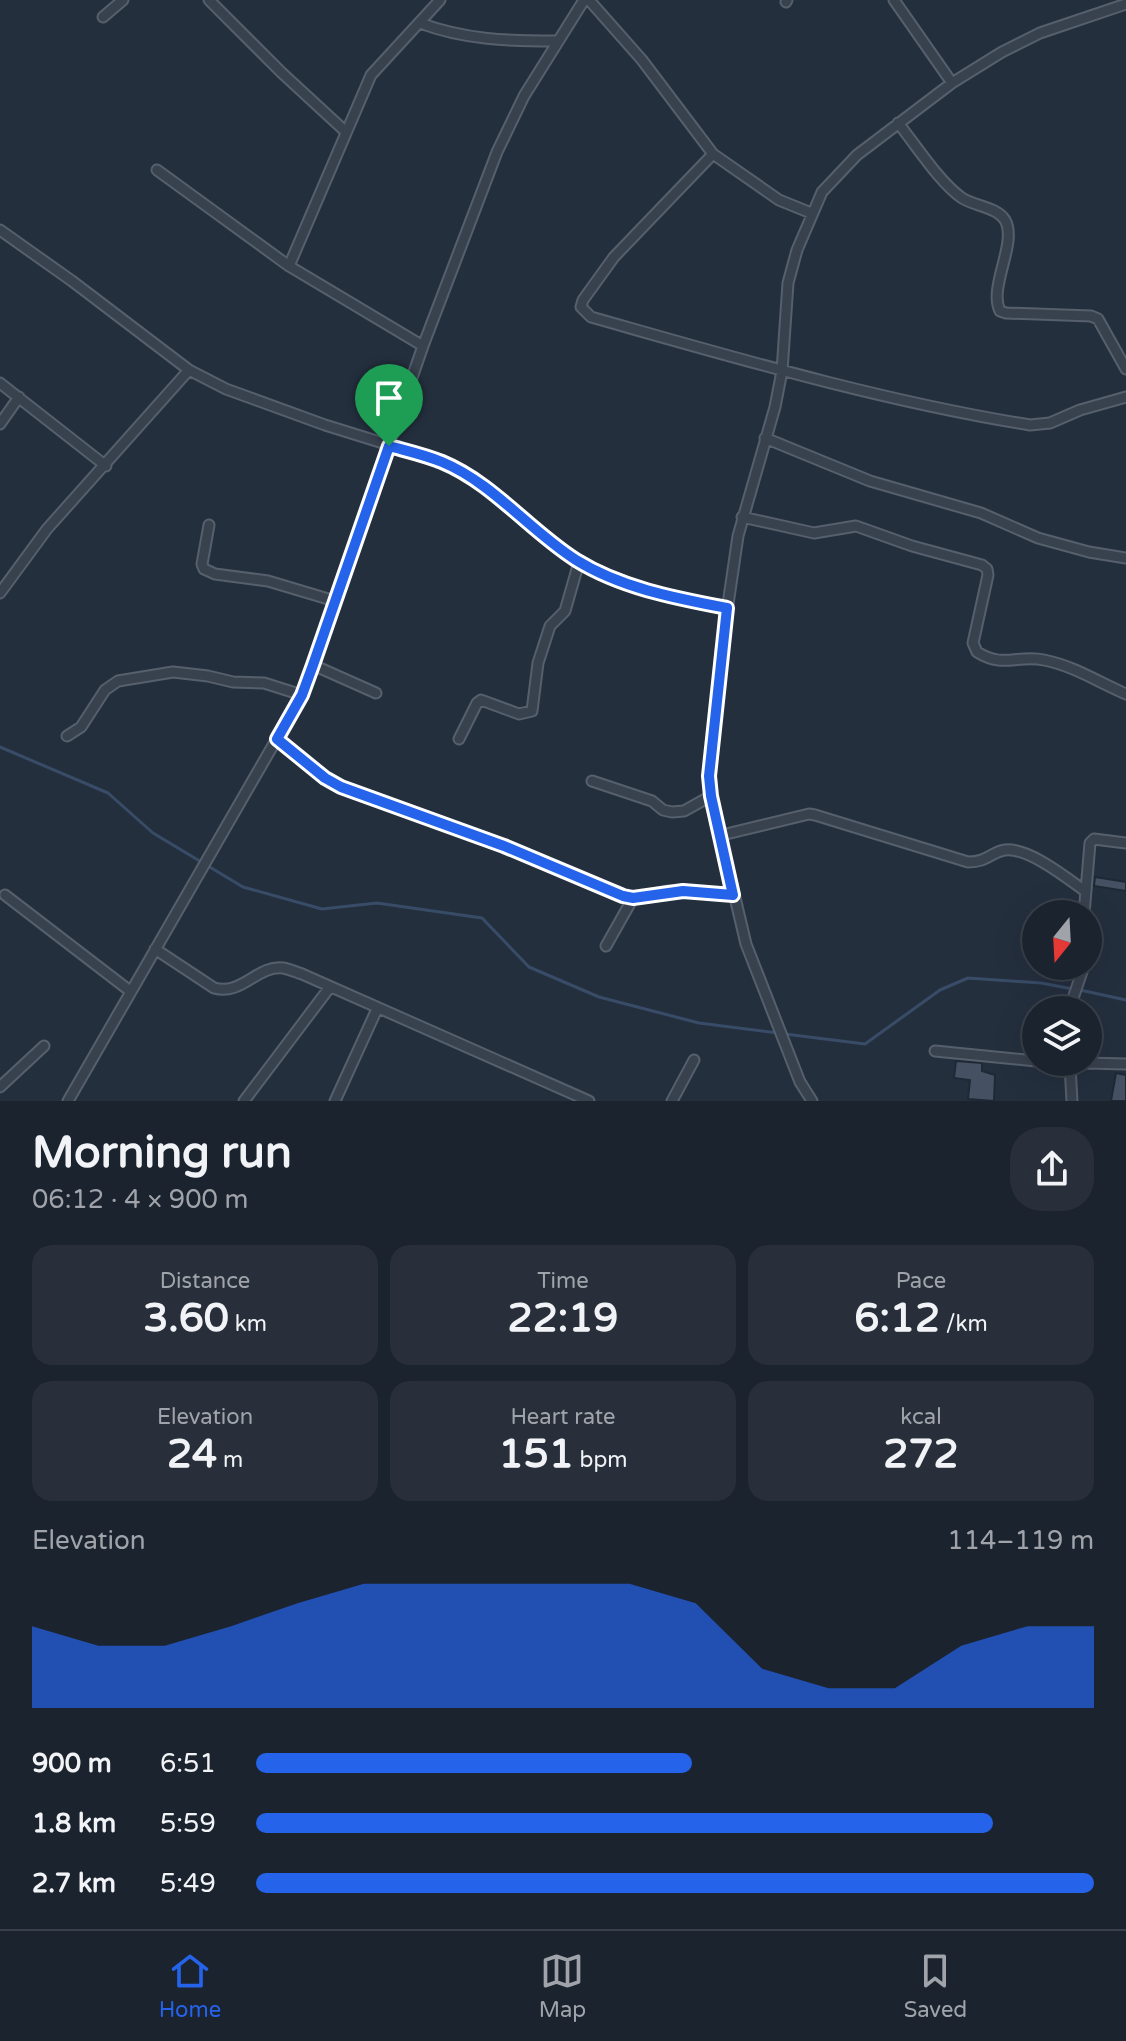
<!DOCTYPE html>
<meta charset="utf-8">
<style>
body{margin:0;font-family:"Varela Round",sans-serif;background:#282f3a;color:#f1f3f6;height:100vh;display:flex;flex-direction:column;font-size:30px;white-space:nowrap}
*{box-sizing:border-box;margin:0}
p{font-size:26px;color:#a0a4aa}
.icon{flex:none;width:44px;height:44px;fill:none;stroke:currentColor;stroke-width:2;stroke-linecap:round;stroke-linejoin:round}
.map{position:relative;height:1101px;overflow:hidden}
.details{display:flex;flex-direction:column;background:#1b232e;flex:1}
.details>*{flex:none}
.needle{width:52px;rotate:198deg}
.tools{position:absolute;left:1022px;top:900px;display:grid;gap:16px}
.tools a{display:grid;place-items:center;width:80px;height:80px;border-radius:50%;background:#1b232e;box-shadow:0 8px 32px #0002,0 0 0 2px #39404a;font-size:40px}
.pin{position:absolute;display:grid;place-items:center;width:68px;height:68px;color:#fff;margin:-82px -34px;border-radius:50% 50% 50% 0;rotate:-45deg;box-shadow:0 0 8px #0007}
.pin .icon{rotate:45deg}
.round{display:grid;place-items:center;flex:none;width:84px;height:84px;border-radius:32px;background:#282f3a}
.headline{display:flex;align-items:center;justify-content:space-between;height:136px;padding:0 32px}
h1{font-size:44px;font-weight:700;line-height:60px}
.stats{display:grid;grid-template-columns:repeat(3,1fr);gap:12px;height:136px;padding:8px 32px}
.stats div{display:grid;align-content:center;border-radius:20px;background:#282f3a;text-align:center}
.stats b{font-size:40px;font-weight:700}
.stats small{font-size:22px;font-weight:400}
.stats p{font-size:22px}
.chart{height:224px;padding:16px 32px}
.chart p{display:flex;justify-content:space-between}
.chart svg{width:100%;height:144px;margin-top:8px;fill:#2563eb;opacity:.7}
ul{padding:0 32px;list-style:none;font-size:26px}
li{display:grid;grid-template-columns:128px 96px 1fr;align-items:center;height:60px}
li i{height:20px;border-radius:10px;background:#2563eb}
.tabs{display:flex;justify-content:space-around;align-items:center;height:112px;border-top:2px solid #39404a;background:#1b232e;font-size:22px;color:#a0a4aa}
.tabs a{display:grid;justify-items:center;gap:4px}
.tabs .current{color:#2563eb}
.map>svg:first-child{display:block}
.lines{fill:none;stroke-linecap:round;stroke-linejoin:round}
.stream{stroke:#394c67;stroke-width:3}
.building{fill:#455162;stroke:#1f2835;stroke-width:2}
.street-casing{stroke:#565f6c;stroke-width:13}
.street{stroke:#38414e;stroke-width:9}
.route-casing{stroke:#fff;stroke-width:16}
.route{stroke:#2563eb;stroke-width:10}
</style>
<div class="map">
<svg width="1126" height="1101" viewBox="0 0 1126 1101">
<rect width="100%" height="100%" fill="#242f3e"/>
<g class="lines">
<path class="stream" d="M0,747L108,793L153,833L243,887L322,909L377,903L482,918L529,967L599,997L699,1023L778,1033
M1080,990L1126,1000
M785,1034L865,1044L940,990L968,978L1041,983L1073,989"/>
</g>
<path class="building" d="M1095,877L1126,882V891L1094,886Z
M956,1061L982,1063V1071L995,1075L994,1101L968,1099L970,1080L954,1078Z
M1116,1073L1126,1075V1101H1111Z"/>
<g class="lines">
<g class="street-casing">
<path id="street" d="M209,0L282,73L346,132
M589,0L642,60L713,154L779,200L811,213
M894,0L952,83
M786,2L787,0
M103,17L123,0
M420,23C465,40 509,41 556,41
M898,123C916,145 939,182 962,198C974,206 997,207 1005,220C1018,243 988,287 1000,311L1006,313L1091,316L1098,319L1126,369
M713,154L614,257L583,300L581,307L591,317C736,358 881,401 1030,425L1050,423L1080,410L1126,397
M157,170L289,266L423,346
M0,230L72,281L189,370L226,389L325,425L444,462L467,475L563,551L595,570L655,593L727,608
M289,266L371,75L440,0
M0,383L106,466
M0,424L19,397
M765,438L870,481L981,513L1038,538L1089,552L1126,558
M742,517L814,533L856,526L912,546L982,565L987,569L988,575L973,643L977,652C1004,669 1018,654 1044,660C1074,666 1098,682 1126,694
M209,525L202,564L204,569L215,574L268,581L335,601
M0,593L47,529L189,370
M313,665L376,693
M67,736L81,727L105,690L118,681L173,672L208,676L233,682L264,683L302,695
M277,739L325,778L341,787L504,846L623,896L633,898L667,891L733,895
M459,739L477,703L481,700L519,714L532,711L538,663L550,626L565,611L579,562
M592,781L652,801L663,810L672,812L684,811L711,796
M722,835L809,814L815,815L968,862C988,862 991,852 1005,850C1028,847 1067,878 1085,891
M5,895L130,991
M1084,914L1090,843L1094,839L1126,843
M606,946L633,898
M155,949L214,988C242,996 257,965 283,968C289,969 296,972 302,974L589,1101
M1069,1010L1084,966
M935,1051L1036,1061
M1045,1062L1070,1066L1086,1063L1126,1064
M1070,1066L1072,1101
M0,1087L44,1046
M68,1101L302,695L423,346L497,152L524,96L584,0
M244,1101L330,987
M335,1101L377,1009
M672,1101L694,1060
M812,1101L800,1082L746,944L711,796L709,776L721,652L738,536L775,407L782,371L788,283L797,250L822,192L857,155L952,83L1002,52L1040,33L1126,4"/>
</g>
<use href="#street" class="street"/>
</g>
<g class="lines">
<g class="route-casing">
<path id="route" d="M389,446C407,451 425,455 442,462C493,483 530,531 576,560C621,588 675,598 727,608L709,776L711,796L733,895L683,891L633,898L623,896L504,846L341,787L325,778L277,739L302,695L313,665Z"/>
</g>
<use href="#route" class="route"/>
</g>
</svg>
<div class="tools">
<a><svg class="needle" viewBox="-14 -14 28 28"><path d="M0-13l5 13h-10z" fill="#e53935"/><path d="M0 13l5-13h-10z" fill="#a0a4aa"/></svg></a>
<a><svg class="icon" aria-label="layers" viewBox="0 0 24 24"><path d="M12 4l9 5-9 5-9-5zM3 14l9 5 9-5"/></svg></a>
</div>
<div class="pin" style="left:389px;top:446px;background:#1e9e55"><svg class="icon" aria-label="arrive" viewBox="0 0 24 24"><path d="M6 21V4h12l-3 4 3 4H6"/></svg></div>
</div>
<section class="details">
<div class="headline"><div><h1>Morning run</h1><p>06:12 · 4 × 900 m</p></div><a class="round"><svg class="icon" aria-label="share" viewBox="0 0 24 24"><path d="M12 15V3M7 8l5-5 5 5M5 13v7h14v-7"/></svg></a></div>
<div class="stats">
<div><p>Distance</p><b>3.60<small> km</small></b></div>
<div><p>Time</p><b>22:19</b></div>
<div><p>Pace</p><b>6:12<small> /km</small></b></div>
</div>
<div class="stats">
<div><p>Elevation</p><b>24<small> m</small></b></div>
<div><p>Heart rate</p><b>151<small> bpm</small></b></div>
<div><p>kcal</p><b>272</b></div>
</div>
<div class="chart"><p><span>Elevation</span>114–119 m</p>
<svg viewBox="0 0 160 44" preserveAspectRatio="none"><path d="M0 44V19L10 25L20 25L30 19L40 12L50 6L60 6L70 6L80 6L90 6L100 12L110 32L120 38L130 38L140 25L150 19L160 19V44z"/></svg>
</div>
<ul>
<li><b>900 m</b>6:51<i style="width:52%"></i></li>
<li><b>1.8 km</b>5:59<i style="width:88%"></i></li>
<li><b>2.7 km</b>5:49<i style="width:100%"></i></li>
</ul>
</section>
<nav class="tabs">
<a class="current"><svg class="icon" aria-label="home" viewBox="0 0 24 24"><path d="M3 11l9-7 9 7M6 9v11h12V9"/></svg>Home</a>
<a><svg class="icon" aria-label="map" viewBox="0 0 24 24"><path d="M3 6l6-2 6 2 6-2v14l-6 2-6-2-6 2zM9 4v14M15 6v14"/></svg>Map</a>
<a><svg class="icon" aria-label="saved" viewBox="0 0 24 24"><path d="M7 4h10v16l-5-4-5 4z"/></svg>Saved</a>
</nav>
